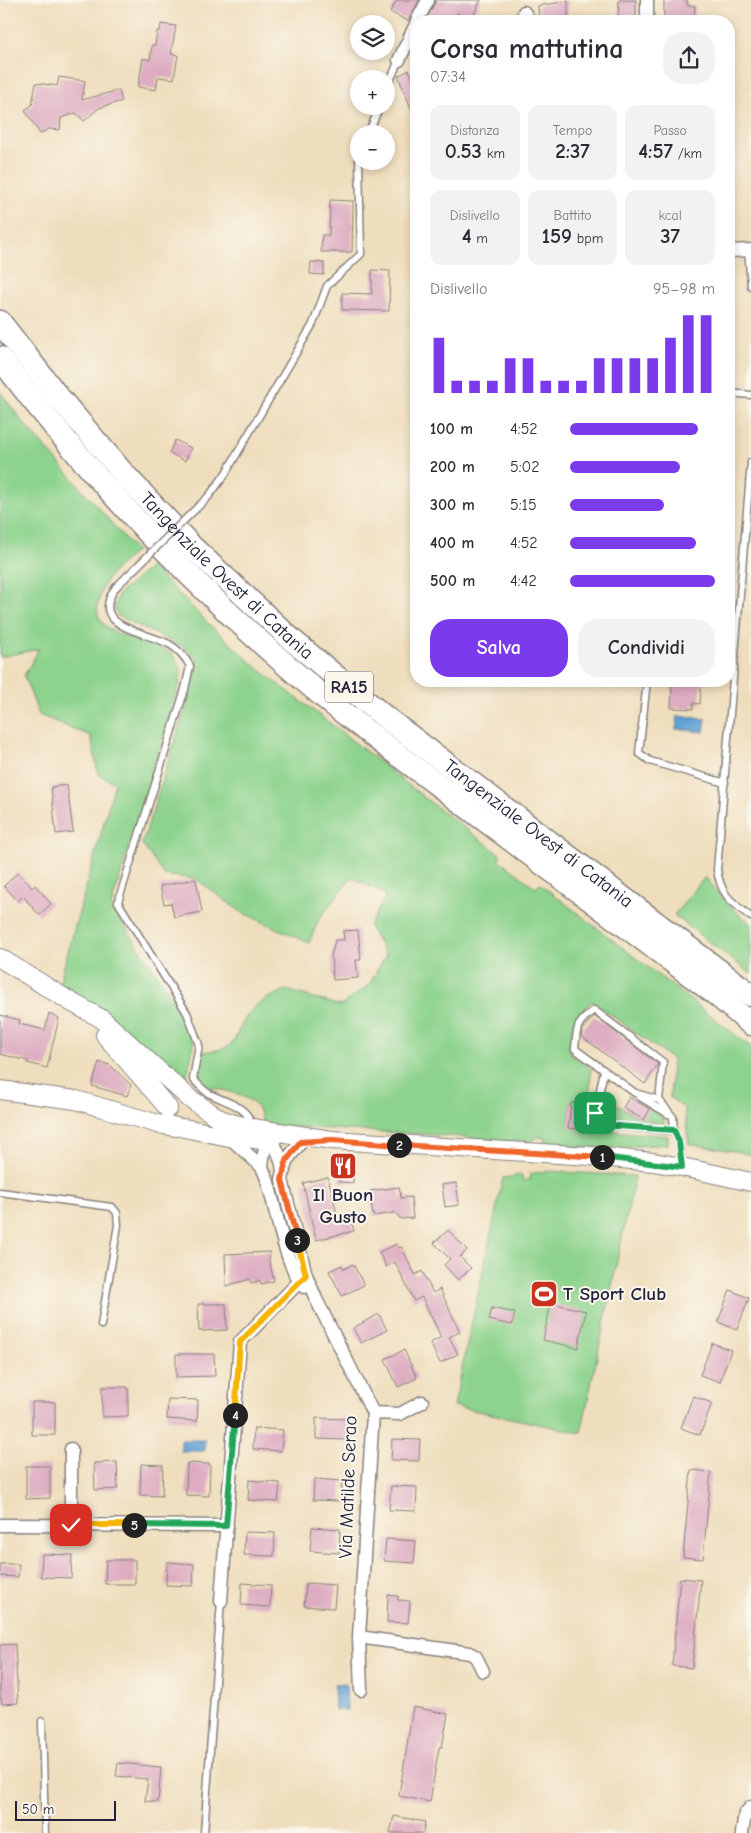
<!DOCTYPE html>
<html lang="it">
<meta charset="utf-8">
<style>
body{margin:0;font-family:"Comic Neue",sans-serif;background:#f2f2f3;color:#2b2b33;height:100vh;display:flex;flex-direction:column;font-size:19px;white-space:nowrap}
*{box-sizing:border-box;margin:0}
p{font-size:16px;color:#7c7c81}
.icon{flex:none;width:28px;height:28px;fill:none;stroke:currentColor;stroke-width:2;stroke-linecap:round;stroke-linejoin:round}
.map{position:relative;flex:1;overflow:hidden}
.side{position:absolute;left:410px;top:15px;width:325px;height:672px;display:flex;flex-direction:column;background:#fff;border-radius:20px;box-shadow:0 2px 8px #0003}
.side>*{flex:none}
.controls{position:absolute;left:350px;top:15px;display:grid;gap:10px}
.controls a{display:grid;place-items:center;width:45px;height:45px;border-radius:50%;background:#fff;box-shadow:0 2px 8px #0003;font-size:25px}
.scale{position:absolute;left:15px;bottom:12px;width:101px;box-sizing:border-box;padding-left:5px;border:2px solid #22223b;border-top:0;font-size:14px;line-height:18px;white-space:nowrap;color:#22223b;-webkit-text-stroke:4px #fbf7ec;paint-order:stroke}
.pin{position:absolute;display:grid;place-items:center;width:42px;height:42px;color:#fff;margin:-21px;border-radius:10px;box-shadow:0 2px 8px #0006}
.km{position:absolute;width:25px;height:25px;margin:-12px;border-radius:50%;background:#222;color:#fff;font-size:14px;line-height:25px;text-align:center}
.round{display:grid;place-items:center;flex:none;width:52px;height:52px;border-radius:20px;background:#f2f2f3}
.head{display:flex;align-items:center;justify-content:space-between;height:85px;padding:0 20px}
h1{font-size:28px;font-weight:700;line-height:38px}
.metrics{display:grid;grid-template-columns:repeat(3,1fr);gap:8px;height:85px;padding:5px 20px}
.metrics div{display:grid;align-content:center;border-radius:12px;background:#f2f2f3;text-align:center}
.metrics b{font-size:21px;font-weight:700}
.metrics small{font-size:14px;font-weight:400}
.metrics p{font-size:14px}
.chart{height:140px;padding:10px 20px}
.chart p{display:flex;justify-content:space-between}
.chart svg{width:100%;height:90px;margin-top:5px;stroke:#7c3aed;stroke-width:6}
.action{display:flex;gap:10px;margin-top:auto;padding:10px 20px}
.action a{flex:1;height:58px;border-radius:20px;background:#7c3aed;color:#fff;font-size:20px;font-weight:700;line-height:58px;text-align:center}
.action a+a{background:#f2f2f3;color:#2b2b33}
ul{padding:0 20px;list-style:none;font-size:16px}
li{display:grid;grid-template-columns:80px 60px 1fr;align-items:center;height:38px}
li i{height:12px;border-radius:6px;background:#7c3aed}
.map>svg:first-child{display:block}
.green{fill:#8dd38d;stroke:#587a64}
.water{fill:#5fa0d2;stroke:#406186}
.building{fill:#ddacc1}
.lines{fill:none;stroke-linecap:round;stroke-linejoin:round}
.service-casing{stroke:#88807c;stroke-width:9}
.minor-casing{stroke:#88807c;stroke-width:15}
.secondary-casing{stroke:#88807c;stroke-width:20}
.motorway-casing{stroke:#88807c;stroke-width:25}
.service{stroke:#fff;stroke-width:6}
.minor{stroke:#fff;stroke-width:12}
.secondary{stroke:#fff;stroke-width:18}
.motorway{stroke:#fff;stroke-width:22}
.service-bridge-casing{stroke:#88807c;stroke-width:9;stroke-linecap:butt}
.service-bridge{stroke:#fff;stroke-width:6}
.split-1-casing{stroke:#fff;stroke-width:10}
.split-2-casing{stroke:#fff;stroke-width:10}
.split-3-casing{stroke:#fff;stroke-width:10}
.split-4-casing{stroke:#fff;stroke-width:10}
.split-5-casing{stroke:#fff;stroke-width:10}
.split-6-casing{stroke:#fff;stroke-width:10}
.split-1{stroke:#22a559;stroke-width:6}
.split-2{stroke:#f0652b;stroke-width:6}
.split-3{stroke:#f0652b;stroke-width:6}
.split-4{stroke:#f5b400;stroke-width:6}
.split-5{stroke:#22a559;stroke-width:6}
.split-6{stroke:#f5b400;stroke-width:6}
.labels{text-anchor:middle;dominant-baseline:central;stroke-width:4;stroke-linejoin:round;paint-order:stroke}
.shield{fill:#fbf7ec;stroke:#636270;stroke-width:1}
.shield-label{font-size:18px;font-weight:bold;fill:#22223b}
.street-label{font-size:19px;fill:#22223b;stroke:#fbf7ec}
.poi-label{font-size:19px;font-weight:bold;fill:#22223b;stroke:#fbf7ec}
</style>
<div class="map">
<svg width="751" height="1833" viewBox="0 0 751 1833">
<rect width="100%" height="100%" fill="#fbf7ec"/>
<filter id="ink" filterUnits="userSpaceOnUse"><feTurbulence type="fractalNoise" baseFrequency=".02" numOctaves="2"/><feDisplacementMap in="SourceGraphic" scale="10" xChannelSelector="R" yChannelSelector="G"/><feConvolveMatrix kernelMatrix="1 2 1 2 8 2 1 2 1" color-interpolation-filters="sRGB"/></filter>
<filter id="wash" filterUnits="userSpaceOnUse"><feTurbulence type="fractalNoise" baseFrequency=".0096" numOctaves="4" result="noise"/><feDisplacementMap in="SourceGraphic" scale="20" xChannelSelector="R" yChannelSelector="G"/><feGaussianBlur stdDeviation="1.12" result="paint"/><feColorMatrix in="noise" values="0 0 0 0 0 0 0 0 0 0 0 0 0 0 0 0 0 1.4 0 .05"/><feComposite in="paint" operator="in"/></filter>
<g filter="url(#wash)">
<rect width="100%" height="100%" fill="#efdebd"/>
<path class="green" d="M0,392L22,421L136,551C116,569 104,575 98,603C91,641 155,637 174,656C181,664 181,673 180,682L111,906L169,992L183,1016L194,1045L185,1083L99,1010L59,984L115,783L98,774L91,736L39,715L24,676L39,649L0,657Z
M151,566L211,626L261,671L335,727L435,806L501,855L498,859L536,888L540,884L751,1047V1155L740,1152L689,1144L684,1108L670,1098L672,1059L592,1001L574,1020L569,1048L572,1055L591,1069L589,1105L571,1103L568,1127L668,1136V1144L608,1148L546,1145L543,1137H536L530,1143L451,1136L263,1125C261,1119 260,1110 256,1106C245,1093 222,1090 207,1087L200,1075L202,1052C240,1048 229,1044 247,1016C256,1002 271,997 286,990L341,1006L369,985L386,955L369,926L386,895L352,877L319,919L309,943L241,912L196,879L164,875L142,844L196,675V658L183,647L118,616L114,607L119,594Z
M705,877L731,907L751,924V974L674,915Z
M609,1094L617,1100V1105L643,1120L650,1109L664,1117V1123L605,1118L601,1113L603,1095L607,1097Z
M546,1171L635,1176L581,1433L454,1406L503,1178L522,1175L523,1181L531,1179L530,1174Z"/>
<path class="water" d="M678,716L706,719L704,732L676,729Z
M181,1440H205L204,1451H181Z
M346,1684L347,1710H335L334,1685Z"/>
<g id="blocks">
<path class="building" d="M397,0H419L408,21L390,12Z
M436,0H481L471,20L457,13L453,21H426Z
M619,0H636V21H618Z
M664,0H687V5L695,6L694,21H664Z
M568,1V21H541L539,18L538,6Z
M161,24L176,26L171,54L178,55L174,79L158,77L156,90L138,87L143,58L150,60L152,45H155L157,31H160Z
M409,70L416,87V120L398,76Z
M59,77L85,81L82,100L119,90L122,101L99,108L84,121L76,113L61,118L60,130L49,129L40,134L25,110L32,105L36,83L57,86Z
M330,200L353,201L352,252H321L322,235H329Z
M311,262L324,263V275L310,274Z
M372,270L390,271L389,311L342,310V293L372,294Z
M175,440L191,448L185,461L169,453Z
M672,682H701L700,704L693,703V709L671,708Z
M67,785L73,832L56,834L51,787Z
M18,872L32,888L35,885L51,904L39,915L23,896L18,901L4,886Z
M196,879L202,912L174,917L171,903L164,904L160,886Z
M358,930L361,960H356L358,978L333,980L331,957L335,940H344L343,931Z
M49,1013L59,1018L47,1068L27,1063L28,1061L0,1054V1015L20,1020L19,1024L45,1030Z
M594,1016L658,1064L645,1084L581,1036L583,1029Z
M99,1062L110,1065L131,1085L127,1096L92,1086Z
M629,1097L650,1109L644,1120L623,1108Z
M571,1103L589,1105L586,1130L568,1128Z
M340,1163L353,1164V1183L339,1182Z
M328,1177L339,1222L351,1219L354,1231L316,1240L303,1183Z
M456,1183L459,1205L445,1207L442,1185Z
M399,1187L401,1198L411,1197L413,1218L401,1219L392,1210L394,1213L373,1216L370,1191Z
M448,1230L467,1250L460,1257L471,1268L458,1280L444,1265L450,1259L434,1243Z
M397,1244L399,1248L402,1247L415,1275L422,1271L433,1293L440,1289L460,1332L449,1337L458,1354L440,1363L430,1343L441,1337L422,1297L414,1301L395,1262L386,1267L379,1252Z
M270,1252L269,1260L274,1281L261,1284L260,1280L251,1283L250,1279L226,1286L225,1254Z
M353,1264L364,1285L342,1296L329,1271L342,1265L344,1269Z
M730,1290L749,1298L737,1330L718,1322Z
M551,1303L586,1311L578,1348L543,1340Z
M198,1304H226L227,1330L199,1331Z
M492,1308L515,1313L512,1325L489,1320Z
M379,1314L387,1330L361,1343L353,1328Z
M712,1343L731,1350L720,1382L700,1375Z
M404,1350L417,1378L398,1387L385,1359Z
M176,1354H214L215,1376L176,1377Z
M102,1387H128V1416L102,1417Z
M693,1396L712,1403L700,1435L681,1428Z
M168,1399L198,1400L197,1421L167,1419Z
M32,1402H55V1435H32Z
M316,1418L347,1419L346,1440L316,1439Z
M254,1428L283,1430L281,1451L253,1449Z
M392,1439L420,1440L419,1461L391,1460Z
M117,1462L118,1489L95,1490L94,1463Z
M187,1463L210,1464L209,1496L186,1495Z
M141,1464L163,1465L162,1496L140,1495Z
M26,1466H50V1498L26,1499Z
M691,1470L711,1472L703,1559L683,1557Z
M314,1479L342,1481L341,1501L313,1500Z
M249,1480L280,1483L278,1502L248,1500Z
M391,1486L417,1487L416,1511L389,1510Z
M312,1527L340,1529L339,1553L310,1551Z
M245,1532L275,1533L274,1556L244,1555Z
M386,1539L416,1541L414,1563L384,1561Z
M42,1554L72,1555L71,1578L41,1577Z
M106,1560H135V1584H105Z
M167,1562L194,1564L193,1586L166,1585Z
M0,1564H19L18,1577L0,1576Z
M680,1578L701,1580L692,1668L672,1666Z
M242,1583L271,1585L270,1607L241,1605Z
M306,1583L336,1585L334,1608L304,1606Z
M388,1595L398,1596V1600L410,1601L408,1623L387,1622Z
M15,1644L18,1703L2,1704L1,1698H0V1645Z
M413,1707L448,1714L442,1747H439L430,1802L399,1796Z
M118,1763L161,1767L158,1802L145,1801L148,1779L116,1776Z
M394,1816L425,1822L423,1833H390Z"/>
</g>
</g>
<g filter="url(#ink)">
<use href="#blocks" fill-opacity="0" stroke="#88807c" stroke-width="1"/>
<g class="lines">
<g class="service-casing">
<path id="service" d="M386,90L399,60
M368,134L380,106
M748,250L751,286
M729,393L751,395
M751,462L717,870C721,896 732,902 751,917
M209,496L224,476L313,324L327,286L361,254L359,157
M116,587C87,627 144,631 169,644C178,649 185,657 190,666L185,689L118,902L187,1013L199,1045L193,1079C198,1084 202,1089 208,1093C224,1102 249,1105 252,1127
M647,681L639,753L650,761L725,783
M604,1071L595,1113L603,1125L674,1131
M640,1097L668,1114
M659,1100L663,1062L594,1010C576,1024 577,1026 575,1049L635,1093L659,1100L673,1117L674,1131L679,1141L682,1165
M0,1192L112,1207L117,1213L118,1225L101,1325
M42,1721L45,1833
M204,1833L221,1601"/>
</g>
<g class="minor-casing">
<path id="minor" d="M524,12L530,21
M417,21L428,0
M647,21V0
M399,60L416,24
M729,251L751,250
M262,1129C274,1141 281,1154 283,1171
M229,1137L262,1167L267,1179C275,1206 286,1268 304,1287
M301,1142L286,1161L282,1180L306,1275L316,1299L373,1413L359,1637L361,1690
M262,1167C263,1153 264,1146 276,1138
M373,1413L400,1414L422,1402
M71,1449V1525
M0,1525L227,1526
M221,1601L240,1342L306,1275
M359,1637L470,1653L476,1657L483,1671
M742,1833L745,1814L751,1807"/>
</g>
<g class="secondary-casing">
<path id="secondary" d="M0,958L71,1002L102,1019L190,1099
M105,1035L168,1108
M0,1090L76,1100L158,1124L177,1127
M195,1102L220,1119L235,1124L252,1128L332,1140L590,1156L653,1162L682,1167L751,1182
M184,1128L229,1137L264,1140"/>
</g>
<g class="motorway-casing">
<g id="motorway">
<path id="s1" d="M0,322L55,393L123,473L192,547L293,641L386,718L751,995"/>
<path d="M0,358C82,466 174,566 276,656C336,710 402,758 466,806C550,870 634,933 718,996L751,1024"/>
</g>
</g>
<use href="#service" class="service"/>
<use href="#minor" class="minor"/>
<use href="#secondary" class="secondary"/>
<use href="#motorway" class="motorway"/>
<g class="service-bridge-casing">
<path id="service-bridge" d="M116,587L209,496"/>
</g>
<use href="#service-bridge" class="service-bridge"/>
</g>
</g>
<g class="lines" filter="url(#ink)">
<g class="split-1-casing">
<path id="split-1" d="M595,1113L603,1125L674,1130L679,1142L682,1167L602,1157"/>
</g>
<g class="split-2-casing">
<path id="split-2" d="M399,1145L602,1157"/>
</g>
<g class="split-3-casing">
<path id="split-3" d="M297,1240L282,1180L286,1161L300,1142L332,1140L399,1145"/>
</g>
<g class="split-4-casing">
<path id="split-4" d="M235,1415L240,1342L306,1275L297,1240"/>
</g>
<g class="split-5-casing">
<path id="split-5" d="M134,1525L226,1526L235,1415"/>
</g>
<g class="split-6-casing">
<path id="split-6" d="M71,1525H134"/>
</g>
<use href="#split-1" class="split-1"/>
<use href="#split-2" class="split-2"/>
<use href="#split-3" class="split-3"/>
<use href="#split-4" class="split-4"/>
<use href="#split-5" class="split-5"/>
<use href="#split-6" class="split-6"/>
</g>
<defs>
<g id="restaurant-square" transform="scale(1.4375)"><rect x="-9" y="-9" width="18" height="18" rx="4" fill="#c8321e" stroke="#fbf7ec"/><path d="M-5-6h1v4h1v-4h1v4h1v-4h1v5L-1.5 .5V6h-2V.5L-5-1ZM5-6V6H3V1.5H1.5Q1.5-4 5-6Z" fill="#fff"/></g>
<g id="stadium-square" transform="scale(1.4375)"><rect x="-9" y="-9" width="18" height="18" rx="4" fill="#c8321e" stroke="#fbf7ec"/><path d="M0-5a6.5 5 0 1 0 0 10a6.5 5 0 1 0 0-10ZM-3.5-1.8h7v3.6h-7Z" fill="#fff"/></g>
</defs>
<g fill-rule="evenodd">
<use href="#restaurant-square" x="343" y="1166"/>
<use href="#stadium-square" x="544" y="1294"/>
</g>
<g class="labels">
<rect class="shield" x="325" y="671.5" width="48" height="31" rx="4"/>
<g class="shield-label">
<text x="349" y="687">RA15</text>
</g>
<g class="street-label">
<text stroke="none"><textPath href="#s1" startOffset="341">Tangenziale Ovest di Catania</textPath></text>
<text stroke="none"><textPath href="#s1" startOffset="746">Tangenziale Ovest di Catania</textPath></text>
<text transform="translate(348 1487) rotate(-88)">Via Matilde Serao</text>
</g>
<g class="poi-label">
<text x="343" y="1195">Il Buon<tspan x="343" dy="22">Gusto</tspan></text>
<text x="563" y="1294" text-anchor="start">T Sport Club</text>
</g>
</g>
</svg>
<div class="controls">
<a><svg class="icon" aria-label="layers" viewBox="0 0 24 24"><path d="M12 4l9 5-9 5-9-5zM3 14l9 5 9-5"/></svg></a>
<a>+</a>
<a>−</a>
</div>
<div class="scale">50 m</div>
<div class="pin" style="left:595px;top:1113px;background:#1e9e55"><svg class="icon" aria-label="arrive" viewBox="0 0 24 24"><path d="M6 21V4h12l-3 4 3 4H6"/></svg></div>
<div class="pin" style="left:71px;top:1525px;background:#d93025"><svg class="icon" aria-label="check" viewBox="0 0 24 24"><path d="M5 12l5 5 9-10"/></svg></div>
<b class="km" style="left:602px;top:1157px">1</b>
<b class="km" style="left:399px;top:1145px">2</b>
<b class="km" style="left:297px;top:1240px">3</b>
<b class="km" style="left:235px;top:1415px">4</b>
<b class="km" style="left:134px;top:1525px">5</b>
<section class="side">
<div class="head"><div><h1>Corsa mattutina</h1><p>07:34</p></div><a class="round"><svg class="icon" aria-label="share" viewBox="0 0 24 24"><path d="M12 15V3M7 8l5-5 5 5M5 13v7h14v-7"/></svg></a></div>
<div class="metrics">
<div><p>Distanza</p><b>0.53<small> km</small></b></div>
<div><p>Tempo</p><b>2:37</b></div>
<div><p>Passo</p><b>4:57<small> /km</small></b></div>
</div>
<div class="metrics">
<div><p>Dislivello</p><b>4<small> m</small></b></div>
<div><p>Battito</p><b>159<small> bpm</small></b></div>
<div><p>kcal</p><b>37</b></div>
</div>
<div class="chart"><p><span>Dislivello</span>95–98 m</p>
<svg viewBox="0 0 160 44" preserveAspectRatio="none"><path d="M5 44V17M15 44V38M25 44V38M35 44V38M45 44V27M55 44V27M65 44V38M75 44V38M85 44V38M95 44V27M105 44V27M115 44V27M125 44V27M135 44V17M145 44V6M155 44V6"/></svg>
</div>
<ul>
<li><b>100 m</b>4:52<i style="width:88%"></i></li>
<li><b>200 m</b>5:02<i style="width:76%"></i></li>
<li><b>300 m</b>5:15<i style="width:65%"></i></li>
<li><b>400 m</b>4:52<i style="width:87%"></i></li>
<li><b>500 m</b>4:42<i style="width:100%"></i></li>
</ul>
<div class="action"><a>Salva</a><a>Condividi</a></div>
</section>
</div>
